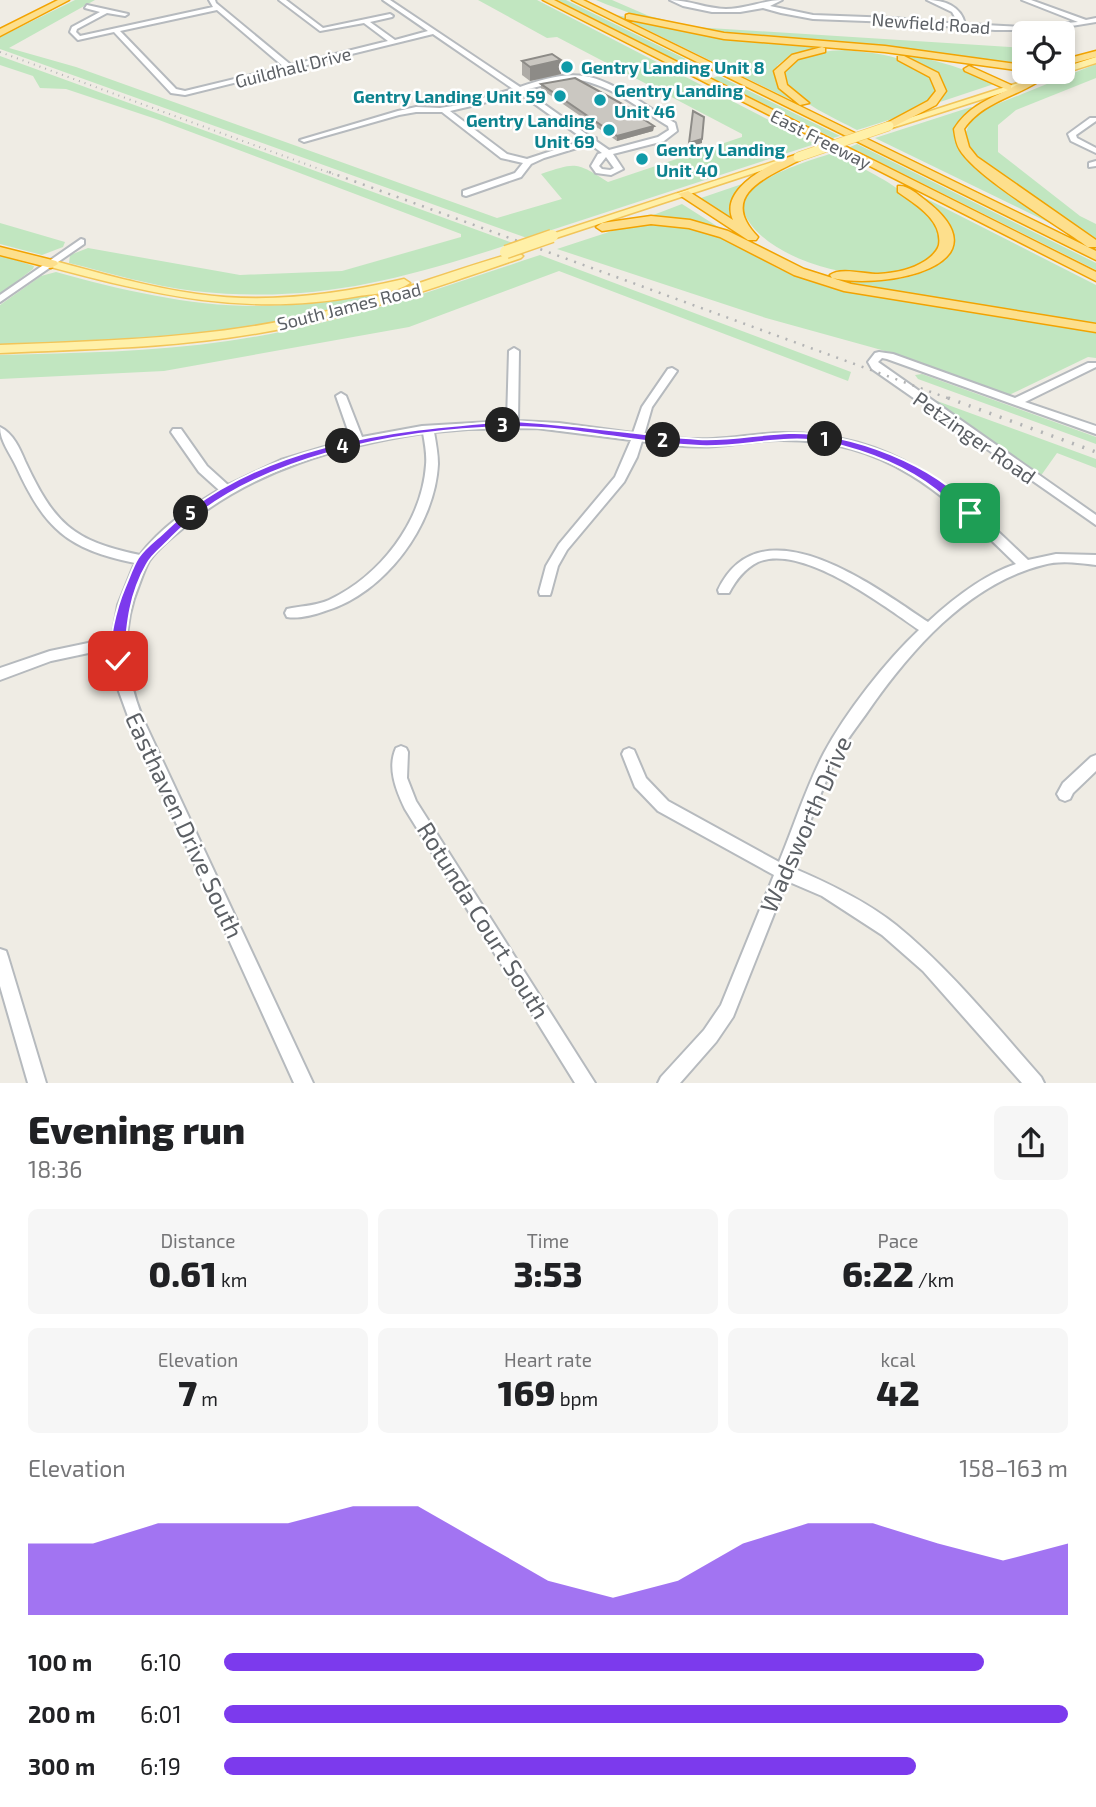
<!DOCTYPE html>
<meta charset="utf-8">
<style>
body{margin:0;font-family:"Exo 2",sans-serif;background:#f6f6f6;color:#202124;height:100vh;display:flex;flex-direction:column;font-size:26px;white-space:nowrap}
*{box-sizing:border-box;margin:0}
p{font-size:23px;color:#757577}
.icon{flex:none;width:38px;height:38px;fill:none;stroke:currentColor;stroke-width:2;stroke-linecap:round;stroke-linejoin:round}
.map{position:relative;height:1083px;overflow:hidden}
.details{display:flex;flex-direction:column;background:#fff;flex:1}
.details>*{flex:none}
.tools{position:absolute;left:1012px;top:21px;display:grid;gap:14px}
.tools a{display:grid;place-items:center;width:63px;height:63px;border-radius:10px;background:#fff;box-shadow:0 4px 10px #0003;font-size:35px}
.pin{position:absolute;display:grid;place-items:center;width:60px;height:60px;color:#fff;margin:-30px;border-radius:14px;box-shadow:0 4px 10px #0006}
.km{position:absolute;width:35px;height:35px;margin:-18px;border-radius:50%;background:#222;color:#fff;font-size:19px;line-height:35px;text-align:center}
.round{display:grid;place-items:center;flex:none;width:74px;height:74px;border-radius:10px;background:#f6f6f6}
.headline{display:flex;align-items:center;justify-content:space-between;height:119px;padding:0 28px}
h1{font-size:38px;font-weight:800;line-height:52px}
.stats{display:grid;grid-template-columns:repeat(3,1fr);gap:10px;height:119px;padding:7px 28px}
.stats div{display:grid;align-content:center;border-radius:10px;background:#f6f6f6;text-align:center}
.stats b{font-size:35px;font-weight:800}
.stats small{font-size:19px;font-weight:400}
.stats p{font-size:19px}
.chart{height:196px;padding:14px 28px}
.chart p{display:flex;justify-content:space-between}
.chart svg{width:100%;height:126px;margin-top:7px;fill:#7c3aed;opacity:.7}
ul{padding:0 28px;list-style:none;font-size:23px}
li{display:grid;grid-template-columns:112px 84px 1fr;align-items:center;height:52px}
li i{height:18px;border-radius:9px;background:#7c3aed}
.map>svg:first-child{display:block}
.green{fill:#c1e6c0}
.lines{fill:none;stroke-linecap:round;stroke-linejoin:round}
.minor-casing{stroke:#b6babe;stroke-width:4}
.major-casing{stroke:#f2c559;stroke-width:3}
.highway-casing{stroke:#f2a300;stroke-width:3}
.minor{fill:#fff;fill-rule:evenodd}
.major{fill:#fff0a8;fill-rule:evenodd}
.highway{fill:#fddf8c;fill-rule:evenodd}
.rail-far2{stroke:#b3b4b5;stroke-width:2;stroke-dasharray:1 5;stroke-linecap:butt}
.rail-far1{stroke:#b3b4b5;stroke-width:2.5;stroke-dasharray:2 7;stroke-linecap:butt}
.rail{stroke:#b3b4b5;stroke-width:3.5;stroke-dasharray:2 9;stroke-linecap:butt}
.major-bridge-far1-casing{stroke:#f2c559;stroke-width:10;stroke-linecap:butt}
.major-bridge-casing{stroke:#f2c559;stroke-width:15;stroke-linecap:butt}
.major-bridge-far1{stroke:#fff0a8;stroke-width:9}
.major-bridge{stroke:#fff0a8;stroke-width:12}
.wall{fill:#aeaba6}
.shaded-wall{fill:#8d8b87}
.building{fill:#cac7c1;stroke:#8d8b87;stroke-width:2}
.route{fill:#7c3aed;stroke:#fff;stroke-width:2}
.culture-dot{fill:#0f9aa8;stroke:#fff;stroke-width:2.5}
.labels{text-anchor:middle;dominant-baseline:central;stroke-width:5;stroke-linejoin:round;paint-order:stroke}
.far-street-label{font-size:18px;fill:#5c6065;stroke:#fff}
.far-culture-label{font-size:18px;font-weight:bold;fill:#0d838f;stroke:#fff;text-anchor:start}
.street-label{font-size:21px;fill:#5c6065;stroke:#fff}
.near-street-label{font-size:24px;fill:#5c6065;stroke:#fff}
</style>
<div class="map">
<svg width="1096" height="1083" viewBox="0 0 1096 1083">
<rect width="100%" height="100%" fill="#efece4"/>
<path class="green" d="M75,0H95L9,48L76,67L497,218L562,199L541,174C577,162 576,162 608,182L742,137V134L557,37L547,38L478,0H537L815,144L527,238L0,49V37Z
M557,0H566L706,69L699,72Z
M596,0H612L649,16L694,27L1024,48V66C969,58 914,51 859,46C770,39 679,36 596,0Z
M617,15L704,35L840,47C818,48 793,50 777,66L776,82L794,99L791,100Z
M845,50C876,53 924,56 937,90C929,111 878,123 857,130C840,121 793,100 785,82C785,82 784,72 784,71C802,54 821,51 845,50Z
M880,51C921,55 956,65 994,82V84L940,102L946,91C942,64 902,56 880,51Z
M0,56L513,243C400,280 314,304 194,291C152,286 110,273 69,263L70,255L88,248L240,275L342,271L461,237V234L159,120L66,89L40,88L33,76L0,65Z
M1096,64V78L1016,110L998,125V152L1080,216L1096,224V240L988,166L970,148L966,132L972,117L985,109Z
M719,76L840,136L833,138L712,78Z
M971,107L973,108C958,118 957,127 959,144L1062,229L875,138Z
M857,144L1096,263V270L850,147Z
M833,153C866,170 932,199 940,239C922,307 753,267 742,205C749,178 808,161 833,153Z
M745,183L732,198V217L729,218L701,198Z
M921,196L1096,285V324L852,285L819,276C828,274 841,278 851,279C882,282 926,282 947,254L943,219L919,197Z
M682,204L723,230L697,222L648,217Z
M0,223L65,242L63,247L42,255L0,244Z
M653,224L701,229L726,239L779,269L827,287L1096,333V358L1088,357L1009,395L896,354L766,318L557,249L618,229Z
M0,255L34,266L33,269L0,294Z
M540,255L851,372L848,381L559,271L409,327L164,371L0,379V355C76,353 152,352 228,341C335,326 437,289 540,255Z
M56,272C121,290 193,307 261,306C309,305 358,297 404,287L406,289C367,300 328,312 287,320C193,339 96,342 0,345V305L41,276Z
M922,374L1096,437V444L918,379L915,375Z
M926,397L1096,459V468L1057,453L1040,477Z"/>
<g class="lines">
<g class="minor-casing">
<path id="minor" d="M209,0H215L216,3L291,65L388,41L364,23L320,31L279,0H286L323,28L390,14L393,16L392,17L370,22L395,40L428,31L383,0H390L520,87C540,80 562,73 584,76C613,80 648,108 675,123L677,131L664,141L613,154L623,169L611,175L596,173L591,166L598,154L602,153L590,144L544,158L531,164L521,177L466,196L463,195V191L515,173L523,163L501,158L442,112H416L399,115L304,142L300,140L398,111L416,107L440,108L459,105L513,89L433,34L185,95L171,93L114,32L78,40L70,32L72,27L100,12L85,8L87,5L128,14L125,16L107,13L77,29L76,32L80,36L213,7ZM217,10L284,67L185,91L176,89L120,31ZM570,79C607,81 638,108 668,126L669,130L658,137L609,150L596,141V138H592L524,90ZM518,92L585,140L527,159L507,154L450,111L480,104ZM606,157L614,168L610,170L602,169L599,166Z
M670,0C689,0 707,9 726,9C747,9 764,0 782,0L770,6L813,15L893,18L959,24L952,12L927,0C944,0 961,6 965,24L1021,27L1078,22L1022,0H1031L1086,20L1096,18V22L1047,30H995L893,22L813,19L781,13L763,8L740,12H712L683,6Z
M1090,118H1096V121L1076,135L1077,138L1096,148V153L1071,141L1068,134Z
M1096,161V166L1089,167V163Z
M81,239L84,240V244L0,302V295Z
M514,348L519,351L518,421L559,423L633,433L642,407L668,369L672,368L677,371L652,407L644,435C667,438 690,440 713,439C737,438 760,433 783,433C895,433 952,487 1028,560L1056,554L1096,555V565C1079,563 1060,560 1043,565C967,584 909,652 866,714C856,728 844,743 836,759C820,791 806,834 793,868C828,883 866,901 896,925C950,969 995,1025 1041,1077L1044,1083H1022L923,971L882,935L822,896L787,881L733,1017L716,1042L680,1083H658L661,1077L704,1030L721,1005L774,875L658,811L635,787L622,754L624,750L629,748L634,750L646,778L668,801L779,862C794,826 806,787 824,753C846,712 886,661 919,630C884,606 802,543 758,562C744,569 736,580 729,593H719L718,590C761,500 875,587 928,622C953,599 983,575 1016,564C943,493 888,439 779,440C758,440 737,445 716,446C691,448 666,445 642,441L637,457L624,482L567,550L558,566L551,592L550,595H540L539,592L546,566L559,544L615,477L631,440L536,428L468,429L434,432C436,443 438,454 438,464C435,526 384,594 325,611C314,615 298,619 287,617L285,613L287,609L292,608C304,606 318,605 329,600C380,576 422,522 426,465C427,455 425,444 423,433C339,446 256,469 188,524C175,535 159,546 149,561C145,568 142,577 139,585C120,631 125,674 143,719L313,1083H294L129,719L117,686L112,648L51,661L0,680V668L50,651L112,638L118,605L135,563C67,549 45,529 16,466C10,453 0,441 0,427C13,433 20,449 25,461C54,523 72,541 140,555C160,528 191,507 219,490L199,472L171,432L173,429H181L207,466L228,485L281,460L351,439L336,396L341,393L346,396L362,437L422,426L507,421L509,351Z
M879,352L893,354L1015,398L1088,363H1096V367L1025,402L1096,426V434L887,359L882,358L878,362L1096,515V525L872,369L868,362L875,353Z
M401,746L406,748L408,752L407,778L416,801L595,1083H575L405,809C396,790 387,768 396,748Z
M1096,755V771L1073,793L1070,799L1065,801L1060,799L1057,794L1063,783L1091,757Z
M0,949L6,951L8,957L46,1083H28L0,986Z"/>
</g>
<g class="major-casing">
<path id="major" d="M1096,57V63L892,128L884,126L1052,72H1062V68Z
M782,159L791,161L556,238L546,236Z
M517,252L523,256L521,258C437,287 353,317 265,332C178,348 88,349 0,353V345C101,341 203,339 302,317C376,301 445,272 517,252Z
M51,260C100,273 147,287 197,294C266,304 336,295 404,279L410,283C398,292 374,294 359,296C246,317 155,295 47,266L45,264Z"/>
</g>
<g class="highway-casing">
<path id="highway" d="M58,0H69L0,36V29Z
M543,0H554L1096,272V281Z
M572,0H583L1096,251V260Z
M629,14L724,33L885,46L1024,65V71L885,52L724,39L626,19V15Z
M822,47L825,48V52L798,59L784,72L787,85L809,103L800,105L779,88L774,71L792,55Z
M1096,51V57L1062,66V60Z
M898,56H904L938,73L946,91L936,105L889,129L884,126L885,124L928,101L936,91L930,77L898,60Z
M969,66L1011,85V88L1028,79H1036V83C1011,98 981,104 964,129L969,147L977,157L1096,240V247H1088C1059,226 977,178 960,150C956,144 955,136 954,129C967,108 986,100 1008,90L965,71L964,69Z
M798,154L802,155V159C767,177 717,195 758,237L756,240H748L678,194L688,191L733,220C718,188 774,161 798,154Z
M898,186C908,185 917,194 925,200C1010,265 885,290 832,278L830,275C840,267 865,274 878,274C895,273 911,270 925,261C931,257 937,252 939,245C943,220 915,204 898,192Z
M651,216L690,220L728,231L804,269L851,284L1096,324V332L844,291L794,275L720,237L689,228L651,224L602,231L596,227L602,223Z
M0,247L56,261L58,264L51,268L0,255Z"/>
</g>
<use href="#minor" class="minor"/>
<use href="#major" class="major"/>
<use href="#highway" class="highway"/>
<path class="rail-far2" d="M0,52L333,174"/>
<path class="rail-far1" d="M329,172L953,400"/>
<path class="rail" d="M948,398L1096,452"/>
<g class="major-bridge-far1-casing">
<path id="major-bridge-far1" d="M798,157L889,126"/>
</g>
<g class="major-bridge-casing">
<path id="major-bridge" d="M506,252L552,236"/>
</g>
<use href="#major-bridge-far1" class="major-bridge-far1"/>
<use href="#major-bridge" class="major-bridge"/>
</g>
<path class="wall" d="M561,60V74L530,81L522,75V61Z
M541,84L637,114L654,126L653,131L617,141L541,89Z"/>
<path class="shaded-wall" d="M561,60V74L530,81V67Z
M654,126L653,131L617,141V136Z
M702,139V143L688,148L689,143Z"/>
<path class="building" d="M552,54L561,60L530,67L522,61Z
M575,78L637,112L634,113L654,126L617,136L541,84Z
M693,111L704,117L702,139L689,143Z"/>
<path class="route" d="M512,421C574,424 636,435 698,439C728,441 759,434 789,433C849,431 938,465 976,513L974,515C961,517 946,498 936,490C904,465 866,451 826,442C784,434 741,448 700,446C636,444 574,426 510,427C400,429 252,456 172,537C164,546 152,554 147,564C129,595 127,626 124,661L122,664H113C106,644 117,606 125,587C129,578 133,566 138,558C144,549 153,542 161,535C250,445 391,429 512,421Z"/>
<g class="culture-dot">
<circle cx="567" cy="67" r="7"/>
<circle cx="560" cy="96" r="7"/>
<circle cx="600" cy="100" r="7"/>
<circle cx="609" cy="130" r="7"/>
<circle cx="642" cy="159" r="7"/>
</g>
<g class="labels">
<g class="far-street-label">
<text transform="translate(931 23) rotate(4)">Newfield Road</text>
<text transform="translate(293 67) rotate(-14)">Guildhall Drive</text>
<text transform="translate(821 139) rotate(27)">East Freeway</text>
<text transform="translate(349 306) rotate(-14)">South James Road</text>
</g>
<g class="far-culture-label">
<text x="581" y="67">Gentry Landing Unit 8</text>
<text x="614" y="90">Gentry Landing<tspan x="614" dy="21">Unit 46</tspan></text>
<text x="546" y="96" text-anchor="end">Gentry Landing Unit 59</text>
<text x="595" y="120" text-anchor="end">Gentry Landing<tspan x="595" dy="21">Unit 69</tspan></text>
<text x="656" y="149">Gentry Landing<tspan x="656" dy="21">Unit 40</tspan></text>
</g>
<g class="street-label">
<text transform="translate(975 437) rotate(35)">Petzinger Road</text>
</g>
<g class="near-street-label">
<text transform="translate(805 824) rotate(-66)">Wadsworth Drive</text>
<text transform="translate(185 825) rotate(65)">Easthaven Drive South</text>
<text transform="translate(484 920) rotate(58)">Rotunda Court South</text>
</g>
</g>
</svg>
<div class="tools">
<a><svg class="icon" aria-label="locate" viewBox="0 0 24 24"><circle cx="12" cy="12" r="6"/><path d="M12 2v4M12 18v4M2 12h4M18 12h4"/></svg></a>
</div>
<div class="pin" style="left:970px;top:513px;background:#1e9e55"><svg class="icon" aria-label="arrive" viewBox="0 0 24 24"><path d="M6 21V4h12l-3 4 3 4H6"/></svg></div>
<div class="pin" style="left:118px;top:661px;background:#d93025"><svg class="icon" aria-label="check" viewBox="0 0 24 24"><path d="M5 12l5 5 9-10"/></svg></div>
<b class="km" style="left:825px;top:439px">1</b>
<b class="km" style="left:663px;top:440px">2</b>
<b class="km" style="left:503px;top:425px">3</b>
<b class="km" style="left:343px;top:446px">4</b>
<b class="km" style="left:191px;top:513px">5</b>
</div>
<section class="details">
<div class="headline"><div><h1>Evening run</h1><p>18:36</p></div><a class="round"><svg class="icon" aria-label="share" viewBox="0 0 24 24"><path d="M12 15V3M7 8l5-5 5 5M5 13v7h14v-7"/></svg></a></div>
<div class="stats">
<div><p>Distance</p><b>0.61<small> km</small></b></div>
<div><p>Time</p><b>3:53</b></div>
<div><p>Pace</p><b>6:22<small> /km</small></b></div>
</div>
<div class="stats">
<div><p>Elevation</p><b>7<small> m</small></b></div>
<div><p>Heart rate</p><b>169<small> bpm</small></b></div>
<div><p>kcal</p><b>42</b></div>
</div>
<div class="chart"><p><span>Elevation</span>158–163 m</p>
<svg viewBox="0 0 160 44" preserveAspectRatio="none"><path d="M0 44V19L10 19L20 12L30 12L40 12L50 6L60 6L70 19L80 32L90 38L100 32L110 19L120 12L130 12L140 19L150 25L160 19V44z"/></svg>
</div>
<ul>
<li><b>100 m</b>6:10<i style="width:90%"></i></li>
<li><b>200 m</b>6:01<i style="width:100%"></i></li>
<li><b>300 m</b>6:19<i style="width:82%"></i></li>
</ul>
</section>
